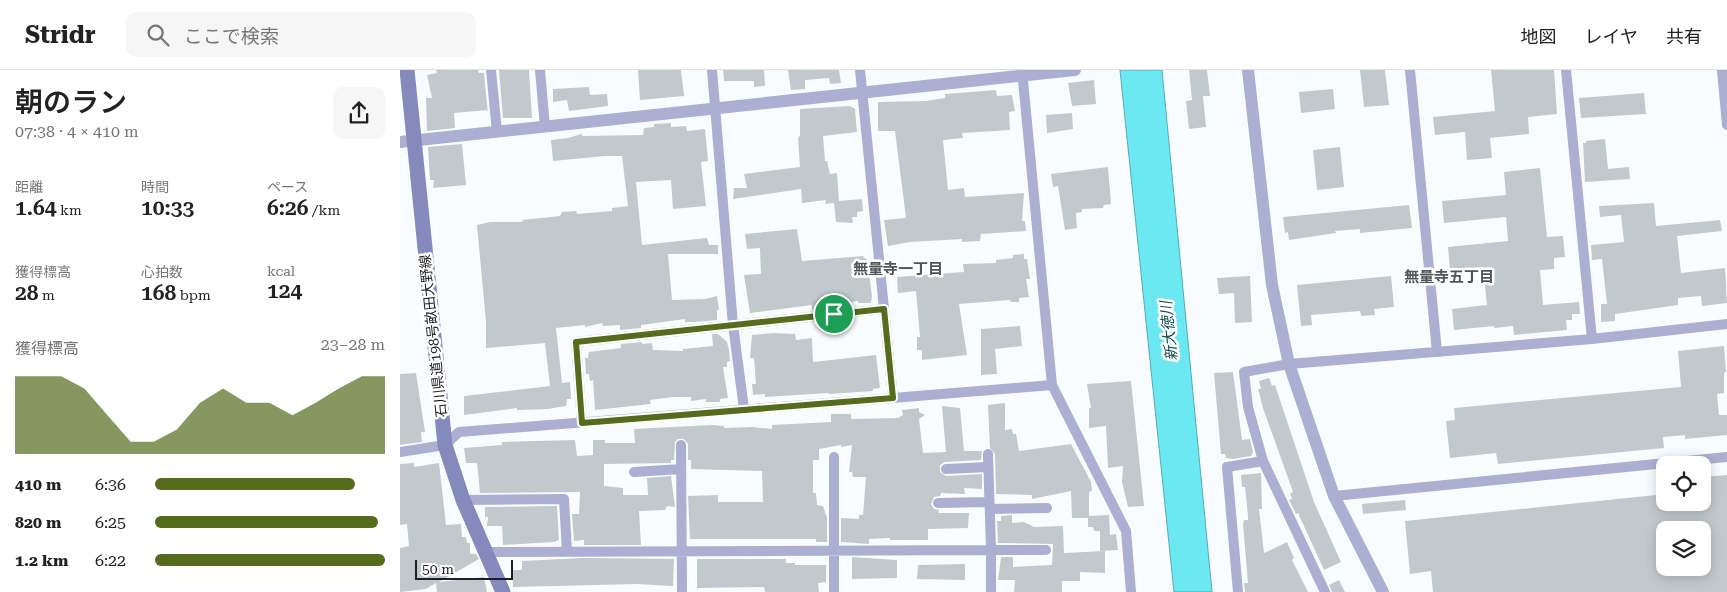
<!DOCTYPE html>
<html lang="ja">
<meta charset="utf-8">
<style>
body{margin:0;font-family:"Roboto Serif","Noto Sans JP",serif;background:#f6f6f6;color:#222;height:100vh;display:flex;flex-direction:column;font-size:19px;white-space:nowrap}
*{box-sizing:border-box;margin:0}
p{font-size:16px;color:#767676}
.icon{flex:none;width:28px;height:28px;fill:none;stroke:currentColor;stroke-width:2;stroke-linecap:round;stroke-linejoin:round}
.map{position:relative;flex:1;overflow:hidden}
.drawer{display:flex;flex-direction:column;background:#fff;width:400px}
.drawer>*{flex:none}
.controls{position:absolute;left:1256px;top:386px;display:grid;gap:10px}
.controls a{display:grid;place-items:center;width:55px;height:55px;border-radius:10px;background:#fff;box-shadow:0 2px 12px #0003;font-size:25px}
.scale{position:absolute;left:15px;bottom:12px;width:98px;box-sizing:border-box;padding-left:5px;border:2px solid #1d1f21;border-top:0;font-size:14px;line-height:18px;white-space:nowrap;color:#1d1f21;-webkit-text-stroke:4px #fff;paint-order:stroke}
.pin{position:absolute;display:grid;place-items:center;width:42px;height:42px;color:#fff;margin:-21px;border:2px solid #fff;border-radius:50%;box-shadow:0 1px 5px #0007}
.round{display:grid;place-items:center;flex:none;width:52px;height:52px;border-radius:10px;background:#f6f6f6}
.head{display:flex;align-items:center;justify-content:space-between;height:85px;padding:0 15px}
h1{font-size:28px;font-weight:600;line-height:38px}
.metrics{display:grid;grid-template-columns:repeat(3,1fr);gap:8px;height:85px;padding:5px 15px}
.metrics div{display:grid;align-content:center}
.metrics b{font-size:21px;font-weight:600}
.metrics small{font-size:14px;font-weight:400}
.metrics p{font-size:14px}
.chart{height:140px;padding:10px 15px}
.chart p{display:flex;justify-content:space-between}
.chart svg{width:100%;height:90px;margin-top:5px;fill:#546c1c;opacity:.7}
ul{padding:0 15px;list-style:none;font-size:16px}
li{display:grid;grid-template-columns:80px 60px 1fr;align-items:center;height:38px}
li i{height:12px;border-radius:6px;background:#546c1c}
header{display:flex;align-items:center;gap:30px;box-sizing:border-box;height:70px;padding:0 25px;background:#fff;border-bottom:1px solid #e0e0e0}
header strong{font-size:24px}
nav{display:flex;gap:28px;margin-inline-start:auto;font-size:18px}
.search{width:350px;height:45px;background:#f6f6f6;display:flex;align-items:center;gap:12px;box-sizing:border-box;padding:0 18px;border-radius:10px;color:#767676;font-size:19px}
main{display:flex;flex:1;min-height:0}
.map>svg:first-child{display:block}
.water{fill:#6be8f2;stroke:#54acb3}
.building{fill:#c2c9cc;fill-rule:evenodd}
.lines{fill:none;stroke-linecap:round;stroke-linejoin:round}
.minor{stroke:#abafd2;stroke-width:10}
.tertiary{stroke:#abafd2;stroke-width:12}
.secondary{stroke:#858abd;stroke-width:15}
.route-casing{stroke:#fff;stroke-width:10}
.route{stroke:#546c1c;stroke-width:6}
.labels{text-anchor:middle;dominant-baseline:central;stroke-width:5;stroke-linejoin:round;paint-order:stroke}
.street-label{font-size:14px;fill:#1d1f21;stroke:#fff}
.neighbourhood-label{font-size:15px;font-weight:bold;fill:#51555a;stroke:#fff}
.water-label{font-size:15px;font-style:italic;fill:#124b4f;stroke:#fff}
</style>
<header>
<strong>Stridr</strong>
<div class="search"><svg class="icon" aria-label="search" viewBox="0 0 24 24"><circle cx="10" cy="10" r="6"/><path d="M15 15l6 6"/></svg>ここで検索</div>
<nav><a>地図</a><a>レイヤ</a><a>共有</a></nav>
</header>
<main>
<section class="drawer">
<div class="head"><div><h1>朝のラン</h1><p>07:38 · 4 × 410 m</p></div><a class="round"><svg class="icon" aria-label="share" viewBox="0 0 24 24"><path d="M12 15V3M7 8l5-5 5 5M5 13v7h14v-7"/></svg></a></div>
<div class="metrics">
<div><p>距離</p><b>1.64<small> km</small></b></div>
<div><p>時間</p><b>10:33</b></div>
<div><p>ペース</p><b>6:26<small> /km</small></b></div>
</div>
<div class="metrics">
<div><p>獲得標高</p><b>28<small> m</small></b></div>
<div><p>心拍数</p><b>168<small> bpm</small></b></div>
<div><p>kcal</p><b>124</b></div>
</div>
<div class="chart"><p><span>獲得標高</span>23–28 m</p>
<svg viewBox="0 0 160 44" preserveAspectRatio="none"><path d="M0 44V6L10 6L20 6L30 12L40 25L50 38L60 38L70 32L80 19L90 12L100 19L110 19L120 25L130 19L140 12L150 6L160 6V44z"/></svg>
</div>
<ul>
<li><b>410 m</b>6:36<i style="width:87%"></i></li>
<li><b>820 m</b>6:25<i style="width:97%"></i></li>
<li><b>1.2 km</b>6:22<i style="width:100%"></i></li>
</ul>
</section>
<div class="map">
<svg width="1327" height="522" viewBox="0 0 1327 522">
<rect width="100%" height="100%" fill="#f9fcff"/>
<path class="water" d="M720,0H762L812,522H774Z"/>
<path class="building" d="M36,0H78L79,3H84L88,44V40L54,43L55,58L27,61L26,28H32L27,5L37,3Z
M99,0H129L132,48H103Z
M238,0H281L284,26L240,30Z
M323,0H364L365,16L354,17V11H324Z
M388,0H439L441,13L430,14L429,8L405,10V19L391,20Z
M789,0H807L810,26H803L806,57L789,59L786,31L792,30Z
M960,0H985L989,35L964,37Z
M1091,0H1154L1157,44L1128,47L1129,64L1090,68L1092,88L1067,90L1065,62L1035,65L1033,47L1095,41Z
M694,10L696,34L672,36L668,13Z
M189,17L190,25L207,24L208,36L169,41L167,30L153,32V19Z
M933,19L935,39L901,43L899,22Z
M596,20L597,26L612,25L615,41L609,42L610,60L562,63L563,68L543,70L548,120L564,118L565,127L624,123L622,151H625L626,161L581,164L580,171L562,172V169L510,172L488,176L484,150L506,148L495,61H478V32L526,31L545,28V24Z
M1244,23L1246,44L1181,48L1179,28Z
M450,36L455,39L457,62L423,66L425,91H427L430,104L437,103L439,131L462,129L463,141L457,142V147H452L453,153L436,152L434,133L425,134L426,130L402,133L401,119L333,129L334,118H347L344,104L400,97L398,68L400,65V39Z
M672,43L673,59L647,63L646,45Z
M271,53V57L286,56L287,61L305,59L308,91L301,92L306,136L273,139L271,110L236,112L242,175L307,168L309,175H318V184H268L272,230L305,229L317,226L319,240H317V250L294,252H285V249L241,255V258L220,260V255L203,256L202,253L185,257V255L156,258L162,313L170,312L171,329H167L166,336L148,339L117,340V338L64,345V326L150,316L145,273L86,278V252L77,155L90,152H123L122,150L160,146L162,142L176,141L177,144L212,141V138L228,136L222,86H205L153,91L151,70L168,68L181,64L183,66L243,65L244,58L254,57V54Z
M1205,69L1208,99L1229,97L1230,109L1185,112L1183,73H1186V71Z
M62,74L66,115L33,118L34,110H30L28,77Z
M940,77L944,117L917,120L913,80Z
M708,97L711,134L704,135L703,138L682,139V142L676,143L677,158L665,160L658,116L653,117L651,104Z
M1140,98L1147,167L1163,166L1165,187L1154,188V199L1140,200L1143,235L1179,232L1180,244H1172V250H1166L1167,260L1114,265L1113,256L1094,258V256L1054,260L1052,239L1087,235L1083,197L1050,200L1048,177L1108,171L1106,147L1044,153L1042,131L1106,125L1104,102Z
M1254,133L1256,156L1320,150L1322,161L1277,166L1281,203L1325,198L1327,233L1302,236L1301,226L1278,228V235L1215,244V251L1201,252V234H1207L1202,189L1192,190L1191,175L1224,172L1221,145L1200,147L1199,136Z
M1009,135L1012,158L960,163V159L935,161L936,163L889,170L888,162L885,163L883,147Z
M397,159L402,191L463,186L464,188L467,189L472,226L471,233H458V231L434,235V237L412,240V235L350,243L344,205L361,204L360,178L347,179L345,164Z
M624,184V189H627L630,209H626L629,227L619,228V232H611L610,230L559,234L567,285L522,290V280H517V267H520L516,221L498,223L497,207L564,202L563,194L596,193V190L613,188V185Z
M850,206L852,252L835,253L834,223L819,224L817,208Z
M991,206L994,237L974,239L975,245L961,246L960,241L911,245L912,255L901,256L897,215Z
M620,256L622,276L595,279L597,304L581,305V259Z
M374,263L395,264L396,270L412,268L413,292L476,285L480,318L473,319V321L430,324L428,323L365,327V324L353,325L352,314H356L354,288H350L352,265Z
M312,264H318L327,272L329,280L330,291L327,292V297H323L328,328L320,329V332H306V329L291,331V327H273L250,330L251,334L195,340L193,310L190,311L189,304H186L185,288H188L189,282L221,278V274L242,272V274L252,273L253,280L283,281V279L313,276Z
M1324,276L1326,302L1324,303V323L1317,324L1319,345H1327V365L1285,369V365L1263,367L1264,378L1098,394L1096,383L1050,388L1046,351L1055,350L1054,338L1281,317L1278,281Z
M833,302L842,370L850,369L853,382L851,386L833,389L826,388L825,384H821L814,303Z
M16,303L25,362H21L22,372L0,375V304Z
M869,308L872,316L875,315L914,432L941,492L924,500L898,443L896,444L889,430L892,429L890,423L893,422L863,338L858,319H861L859,311Z
M731,311L744,436L728,437L722,412L723,396L708,398L706,356L689,358V338H691L687,314Z
M605,333V360L612,359L613,364H616L619,381L671,374L691,412L692,421L689,422V446L709,445L710,465L716,464L718,480L700,481V461H694L693,457H688V448H672L671,421L632,429V425L596,424L595,384L590,378L588,335Z
M542,336L560,338L564,381H582L581,390L545,392L540,395V402L546,406L582,404V419L564,418L565,424L541,423L540,426L534,427L531,434L534,439L539,440L538,443H569L568,458L528,459V470H490V468L469,469V474L441,472V448L459,449V445H463L466,407H453L452,402H449L452,375L441,377V375L419,379V390H413V423H416L417,435L423,436L427,448V472H416V469H290L288,426L318,425V432H363L362,401L291,399V390H288V374L284,369H278L275,372L274,390H271V393L204,394V416L223,418V425H248L247,408L271,406L275,437L267,436L265,440L239,441L241,475H184V470L174,471L172,444H179L180,422L80,423L77,393H66L64,378L102,375V372L175,370L177,386L193,385V370H205V373H235L234,359L312,355L324,356V358L352,357L372,359V355L431,352V344H451V349L498,348L503,345L502,340L519,338V342L525,345L519,349L523,383L546,382Z
M14,393V397L39,393L46,455L61,454L62,467H66L67,473H70V484H76L79,489L39,512L84,507L87,522H37L36,513L26,519L0,522V478L9,476L7,454L0,455V394Z
M861,403L862,439H859L864,483L887,472L894,488L892,490L908,522H845L844,513H848L843,454L844,450H848V446L845,417H842L841,405Z
M1327,405V522H1033L1031,501L1010,504L1005,451L1265,424V432H1302V407ZM1265,460H1302V498H1265Z
M1005,430L1006,440L963,444L962,434Z
M157,436L159,470L154,472L103,475L102,456H87L88,447H85V437Z
M612,445V453L624,452L634,457L663,456L664,483L705,481V503L680,502V511H662V522H614L615,510H598L601,487H613V497L652,495L653,474L598,473L597,451H601V446Z
M452,487L497,490V508L452,509Z
M184,488L274,489L273,516L236,514L113,517V500H122V491Z
M297,489H386V493H395V495H426V512L418,513L419,522H365L364,517L297,518Z
M565,494V510L517,509L518,495Z
M939,510L945,522H932L929,515Z"/>
<g class="lines">
<path class="minor" d="M91,0L97,62
M140,0L145,57
M312,0L333,255L344,339
M622,0L652,315L726,461L731,522
M1010,0L1037,282
M1166,0L1192,269
M1322,0L1327,55
M493,328L652,315
M182,353L176,272L484,239
M281,375L282,522
M0,382L45,375L59,362L493,328L460,0
M588,384L591,480H646
M434,387V522
M546,399L588,397
M234,402L281,399
M934,426L1327,387
M63,430L164,429L167,482
M538,433L589,432
M590,439L647,438
M86,482L591,480V522
M838,522L827,397L863,391
M925,522L863,391L848,337L844,302L889,294L1192,269L1327,254"/>
<path class="tertiary" d="M848,0L872,215L889,294L934,426L983,522
M0,72L675,0"/>
<path class="secondary" d="M7,0L45,375L63,430L103,522"/>
</g>
<g class="lines">
<g class="route-casing">
<path id="route" d="M484,239L493,328L182,353L176,272Z"/>
</g>
<use href="#route" class="route"/>
</g>
<g class="labels">
<g class="street-label">
<text transform="translate(33 266) rotate(-96)">石川県道198号畝田大野線</text>
</g>
<g class="neighbourhood-label">
<text x="498" y="199">無量寺一丁目</text>
<text x="1049" y="207">無量寺五丁目</text>
</g>
<g class="water-label">
<text transform="translate(769 261) rotate(-96)">新大徳川</text>
</g>
</g>
</svg>
<div class="controls">
<a><svg class="icon" aria-label="locate" viewBox="0 0 24 24"><circle cx="12" cy="12" r="6"/><path d="M12 2v4M12 18v4M2 12h4M18 12h4"/></svg></a>
<a><svg class="icon" aria-label="layers" viewBox="0 0 24 24"><path d="M12 4l9 5-9 5-9-5zM3 14l9 5 9-5"/></svg></a>
</div>
<div class="scale">50 m</div>
<div class="pin" style="left:434px;top:244px;background:#1e9e55"><svg class="icon" aria-label="arrive" viewBox="0 0 24 24"><path d="M6 21V4h12l-3 4 3 4H6"/></svg></div>
</div>
</main>
